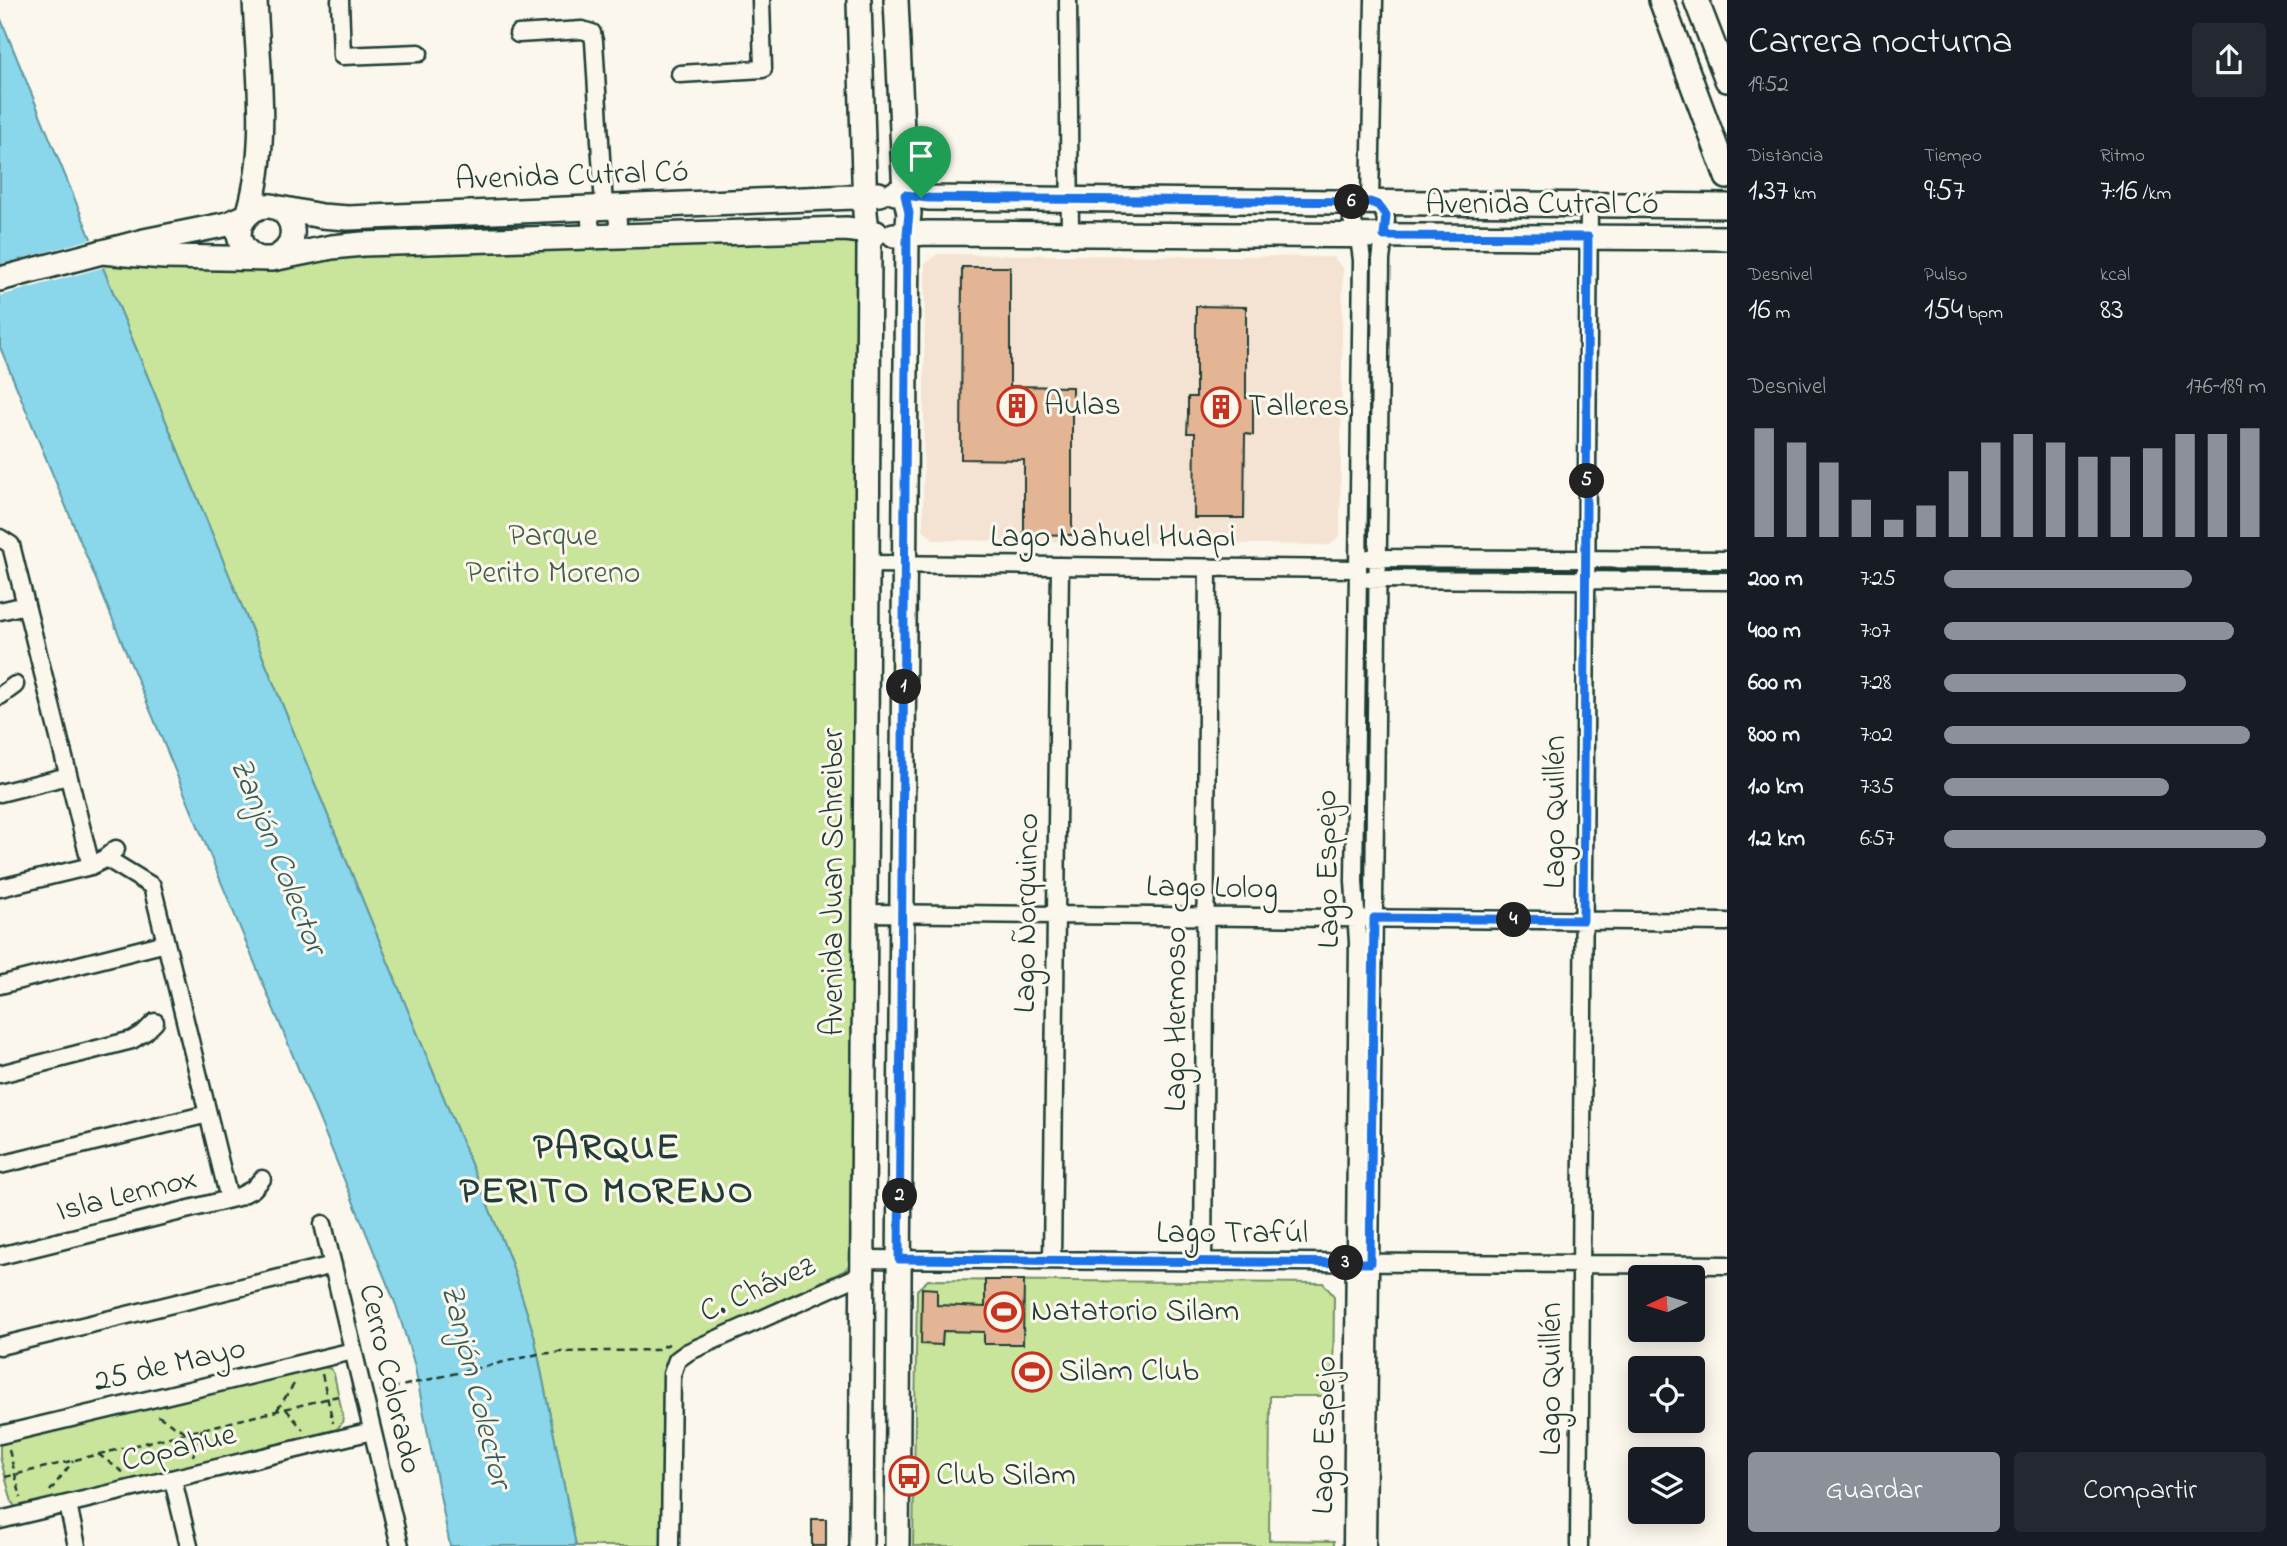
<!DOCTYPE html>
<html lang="es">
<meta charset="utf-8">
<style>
body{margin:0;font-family:"Indie Flower",sans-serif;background:#242831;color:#f1f3f6;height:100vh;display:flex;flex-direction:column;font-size:26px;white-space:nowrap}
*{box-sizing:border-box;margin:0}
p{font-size:23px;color:#9ea1a6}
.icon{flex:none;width:38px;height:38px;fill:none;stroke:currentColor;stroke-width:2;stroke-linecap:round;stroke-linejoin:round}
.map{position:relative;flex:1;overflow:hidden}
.panel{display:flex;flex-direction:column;background:#171b24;width:560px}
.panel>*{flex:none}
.needle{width:46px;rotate:266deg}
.controls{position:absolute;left:1628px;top:1265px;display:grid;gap:14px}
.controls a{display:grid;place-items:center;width:77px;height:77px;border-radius:7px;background:#171b24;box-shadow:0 4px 18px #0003;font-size:35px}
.pin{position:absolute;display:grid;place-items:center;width:60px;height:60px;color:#fff;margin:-72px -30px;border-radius:50% 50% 50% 0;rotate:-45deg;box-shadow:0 0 7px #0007}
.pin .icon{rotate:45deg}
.km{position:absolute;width:35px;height:35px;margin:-18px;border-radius:50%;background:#222;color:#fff;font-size:19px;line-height:35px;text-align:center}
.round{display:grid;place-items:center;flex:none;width:74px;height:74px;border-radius:7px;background:#242831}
.head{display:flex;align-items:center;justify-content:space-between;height:119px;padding:0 21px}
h1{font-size:38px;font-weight:600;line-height:52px}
.metrics{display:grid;grid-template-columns:repeat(3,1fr);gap:10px;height:119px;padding:7px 21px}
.metrics div{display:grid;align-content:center}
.metrics b{font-size:30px;font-weight:600}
.metrics small{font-size:19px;font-weight:400}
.metrics p{font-size:19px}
.chart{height:196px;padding:14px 21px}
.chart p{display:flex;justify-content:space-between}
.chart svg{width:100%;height:126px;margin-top:7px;stroke:#8c9099;stroke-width:6}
.primary-button{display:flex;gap:14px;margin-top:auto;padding:14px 21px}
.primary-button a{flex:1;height:80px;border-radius:7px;background:#8c9099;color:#fff;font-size:28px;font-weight:600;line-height:80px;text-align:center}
.primary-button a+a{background:#242831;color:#f1f3f6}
ul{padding:0 21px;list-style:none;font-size:23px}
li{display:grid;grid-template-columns:112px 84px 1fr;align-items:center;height:52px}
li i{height:18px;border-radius:9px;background:#8c9099}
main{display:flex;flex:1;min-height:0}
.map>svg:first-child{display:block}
.built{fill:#f4e3d2}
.green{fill:#c9e49b;stroke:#749068;stroke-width:2}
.water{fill:#8ad6eb;stroke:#5f99a2;stroke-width:2}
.pier{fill:#fbf7ec}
.building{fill:#e4b595;stroke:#1f3d34;stroke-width:2}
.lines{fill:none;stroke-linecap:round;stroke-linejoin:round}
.street-casing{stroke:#1f3d34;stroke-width:21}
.secondary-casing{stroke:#1f3d34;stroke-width:28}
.path{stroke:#1f3d34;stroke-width:2.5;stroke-dasharray:7 5;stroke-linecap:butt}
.street{stroke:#fbf7ec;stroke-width:16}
.secondary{stroke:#fbf7ec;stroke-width:23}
.route-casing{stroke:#fff;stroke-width:14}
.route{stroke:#1a73e8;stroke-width:9}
.labels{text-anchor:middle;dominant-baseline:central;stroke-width:6;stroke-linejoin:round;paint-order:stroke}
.street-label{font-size:32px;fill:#1f3d34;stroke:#fbf7ec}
.poi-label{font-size:32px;fill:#1f3d34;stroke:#fbf7ec;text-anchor:start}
.park-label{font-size:32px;fill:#415e49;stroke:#fbf7ec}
.water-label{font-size:33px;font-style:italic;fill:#345c59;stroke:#fbf7ec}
.district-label{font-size:38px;font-weight:bold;letter-spacing:2px;fill:#1f3d34;stroke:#fbf7ec}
</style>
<main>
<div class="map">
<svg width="1727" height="1546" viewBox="0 0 1727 1546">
<rect width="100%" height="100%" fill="#fbf7ec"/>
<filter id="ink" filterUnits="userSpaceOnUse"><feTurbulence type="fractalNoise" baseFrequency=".0143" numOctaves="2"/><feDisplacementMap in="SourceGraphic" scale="14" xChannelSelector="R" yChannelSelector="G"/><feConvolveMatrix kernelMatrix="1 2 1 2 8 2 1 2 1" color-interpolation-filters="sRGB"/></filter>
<g filter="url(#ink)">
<path class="built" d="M937,254L1333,257L1343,268L1340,535L1330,545L934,540L923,530L925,264Z"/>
<path class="green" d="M842,237L857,240L860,245L853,1261L844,1271L686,1344L671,1355L663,1373L661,1546H576L534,1335L510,1259L103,268L104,263L267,271L337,257Z
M928,1280L1323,1283L1334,1296L1333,1396H1270L1269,1540L1334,1541V1546H913L917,1290Z
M324,1367L331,1369L334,1374L343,1417L342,1423L337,1429L26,1507H15L12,1502L0,1457V1444L4,1441Z"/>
<path class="water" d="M0,17L510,1259L534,1335L576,1546H450L414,1363L396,1305L0,347Z"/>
<path class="pier" d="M95,238L105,267L0,296V265Z"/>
<path class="building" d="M962,267H1010V386L1072,387V535L1024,534V460L961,459Z
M1196,306L1246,307V398H1253V435L1245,434L1244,518H1194L1195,433H1187L1188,415V397H1196Z
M985,1280H1024L1023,1344H984V1332L943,1331L942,1345L921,1344L922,1288L937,1289V1305L985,1307Z
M812,1519H826V1546H812Z"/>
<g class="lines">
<g class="street-casing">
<path id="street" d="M340,0L342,56L419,53
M1068,0L1070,234
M518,34L582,30L592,33L594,41L604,207
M680,74L763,69L761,0
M1370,202L1374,0
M590 222a14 14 0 1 1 28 0a14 14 0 1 1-28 0Z
M0,538L11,545L91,866
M1369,558L1727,560
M867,564L1358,569
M1369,579L1727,581
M0,611L26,605
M0,696L15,685
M0,793L68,776
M106,858L152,886L229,1199
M0,888L91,866L101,861L116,849
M865,913L1727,922
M0,985L166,943
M0,1074L132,1040L145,1032L155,1022
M0,1165L208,1114
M323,1224L400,1546
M0,1256L238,1197L253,1189L262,1179
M863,1259L1727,1265
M1052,1260L1060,566
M1203,1262L1208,567
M0,1346L333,1265
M0,1435L353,1351
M173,1480L189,1546
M68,1505L77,1546
M0,1520L372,1431
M670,1546L672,1374L677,1360L688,1352L863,1274
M1352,1546L1358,942L1354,881L1362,260L1360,245L1352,219L1358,207L1370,202L1382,208L1386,219L1381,260L1367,1546
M1579,1546L1589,204"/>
</g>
<g class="secondary-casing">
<path id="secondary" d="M859,0L865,213L869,246L861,1546
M896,0L905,195L909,213L907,234L897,1546
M1661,0L1727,177
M1696,0L1727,80
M895,193L928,198L1727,206
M269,206L321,216L348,218L853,197L879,194
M249,212C269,144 258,69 255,0
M894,235L928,233L1727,238
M101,252L164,257L272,259C283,255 291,248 292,236C293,229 291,221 287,216C261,184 213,236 257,258
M272,259L332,247L363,244L846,229L876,233
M0,279L144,241L228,224L244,217"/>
</g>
<path class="path" d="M322,1374L333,1423
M380,1391L538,1354L562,1352L655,1350L669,1344
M286,1409L303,1430
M277,1410L296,1381
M158,1416L187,1433
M9,1450L21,1498
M98,1454L124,1473
M193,1456L202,1429
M5,1477L338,1396
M50,1491L73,1461"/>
<use href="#street" class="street"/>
<use href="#secondary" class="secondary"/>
</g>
</g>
<g class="lines" filter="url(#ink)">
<g class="route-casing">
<path id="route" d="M905,195L928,198L1370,202L1378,205L1386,215L1384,236L1588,237L1583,920L1374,918L1370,1263L899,1259L907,234L909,213Z"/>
</g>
<use href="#route" class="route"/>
</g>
<defs>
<g id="building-ring" transform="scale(2.0125)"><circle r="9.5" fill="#fbf7ec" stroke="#c8321e" stroke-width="1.5"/><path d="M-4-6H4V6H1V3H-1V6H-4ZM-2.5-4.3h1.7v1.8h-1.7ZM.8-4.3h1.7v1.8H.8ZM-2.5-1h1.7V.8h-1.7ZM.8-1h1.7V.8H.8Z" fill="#c8321e"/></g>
<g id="stadium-ring" transform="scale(2.0125)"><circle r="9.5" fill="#fbf7ec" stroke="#c8321e" stroke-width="1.5"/><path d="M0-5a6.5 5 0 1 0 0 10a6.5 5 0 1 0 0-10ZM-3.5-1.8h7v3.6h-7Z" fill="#c8321e"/></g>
<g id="bus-ring" transform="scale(2.0125)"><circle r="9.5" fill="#fbf7ec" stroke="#c8321e" stroke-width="1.5"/><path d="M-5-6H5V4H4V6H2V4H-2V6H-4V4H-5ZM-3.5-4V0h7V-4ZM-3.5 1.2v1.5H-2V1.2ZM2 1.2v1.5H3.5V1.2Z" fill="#c8321e"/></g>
</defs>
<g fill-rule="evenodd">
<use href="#building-ring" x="1017" y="406"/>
<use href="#building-ring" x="1221" y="407"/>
<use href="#stadium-ring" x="1004" y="1312"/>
<use href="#stadium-ring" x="1032" y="1372"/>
<use href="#bus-ring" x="909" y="1476"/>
</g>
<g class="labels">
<g class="street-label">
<text transform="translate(572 177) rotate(-2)">Avenida Cutral Có</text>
<text x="1542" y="205">Avenida Cutral Có</text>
<text x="1113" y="538">Lago Nahuel Huapi</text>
<text transform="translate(1556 812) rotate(-90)">Lago Quillén</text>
<text transform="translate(1329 869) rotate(-91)">Lago Espejo</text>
<text transform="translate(834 882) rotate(-90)">Avenida Juan Schreiber</text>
<text transform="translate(1212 889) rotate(1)">Lago Lolog</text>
<text transform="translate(1028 913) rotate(-89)">Lago Ñorquinco</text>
<text transform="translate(1177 1019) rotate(-90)">Lago Hermoso</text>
<text transform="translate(127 1196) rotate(-14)">Isla Lennox</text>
<text x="1232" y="1234">Lago Trafúl</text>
<text transform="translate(758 1290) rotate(-24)">C. Chávez</text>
<text transform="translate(170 1366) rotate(-13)">25 de Mayo</text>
<text transform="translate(389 1379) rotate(77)">Cerro Colorado</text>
<text transform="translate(1552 1379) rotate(-90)">Lago Quillén</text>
<text transform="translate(1326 1435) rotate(-89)">Lago Espejo</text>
<text transform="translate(179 1449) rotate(-14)">Copahue</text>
</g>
<g class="poi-label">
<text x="1044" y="406">Aulas</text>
<text x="1248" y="407">Talleres</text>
<text x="1031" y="1312">Natatorio Silam</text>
<text x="1059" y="1372">Silam Club</text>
<text x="936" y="1476">Club Silam</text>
</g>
<g class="park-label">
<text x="553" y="537">Parque<tspan x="553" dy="37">Perito Moreno</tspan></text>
</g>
<g class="water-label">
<text transform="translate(277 856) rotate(68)">Zanjón Colector</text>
<text transform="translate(475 1386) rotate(76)">Zanjón Colector</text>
</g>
<g class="district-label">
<text x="607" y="1149">PARQUE<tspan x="607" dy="44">PERITO MORENO</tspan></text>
</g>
</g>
</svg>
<div class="controls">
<a><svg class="needle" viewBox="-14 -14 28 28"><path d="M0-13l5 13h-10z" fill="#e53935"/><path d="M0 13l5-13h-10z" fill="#9ea1a6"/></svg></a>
<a><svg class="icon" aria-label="locate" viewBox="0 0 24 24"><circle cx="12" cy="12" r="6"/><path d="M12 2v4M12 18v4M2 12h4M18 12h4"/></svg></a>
<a><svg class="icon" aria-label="layers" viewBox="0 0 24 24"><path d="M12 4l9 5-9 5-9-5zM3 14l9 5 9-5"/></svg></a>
</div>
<div class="pin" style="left:921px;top:198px;background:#1e9e55"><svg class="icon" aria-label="arrive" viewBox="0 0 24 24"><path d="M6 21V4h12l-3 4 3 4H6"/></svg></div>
<b class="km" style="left:904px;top:687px">1</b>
<b class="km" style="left:900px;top:1196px">2</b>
<b class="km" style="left:1346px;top:1263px">3</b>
<b class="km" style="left:1514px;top:920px">4</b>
<b class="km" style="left:1587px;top:481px">5</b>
<b class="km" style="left:1352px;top:202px">6</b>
</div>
<section class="panel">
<div class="head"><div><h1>Carrera nocturna</h1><p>19:52</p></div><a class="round"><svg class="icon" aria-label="share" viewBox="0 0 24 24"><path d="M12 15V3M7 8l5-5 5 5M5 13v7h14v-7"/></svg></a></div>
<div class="metrics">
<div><p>Distancia</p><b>1.37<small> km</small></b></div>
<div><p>Tiempo</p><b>9:57</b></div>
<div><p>Ritmo</p><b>7:16<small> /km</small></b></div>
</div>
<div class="metrics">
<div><p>Desnivel</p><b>16<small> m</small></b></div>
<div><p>Pulso</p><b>154<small> bpm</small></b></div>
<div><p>kcal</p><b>83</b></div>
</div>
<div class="chart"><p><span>Desnivel</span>176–189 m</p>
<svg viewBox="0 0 160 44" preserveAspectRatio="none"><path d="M5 44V6M15 44V11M25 44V18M35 44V31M45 44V38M55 44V33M65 44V21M75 44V11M85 44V8M95 44V11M105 44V16M115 44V16M125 44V13M135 44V8M145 44V8M155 44V6"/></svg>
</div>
<ul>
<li><b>200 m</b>7:25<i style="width:77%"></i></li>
<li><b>400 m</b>7:07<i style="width:90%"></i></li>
<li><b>600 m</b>7:28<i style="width:75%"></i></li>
<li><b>800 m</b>7:02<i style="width:95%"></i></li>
<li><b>1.0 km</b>7:35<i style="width:70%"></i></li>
<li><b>1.2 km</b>6:57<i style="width:100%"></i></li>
</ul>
<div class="primary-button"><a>Guardar</a><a>Compartir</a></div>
</section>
</main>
